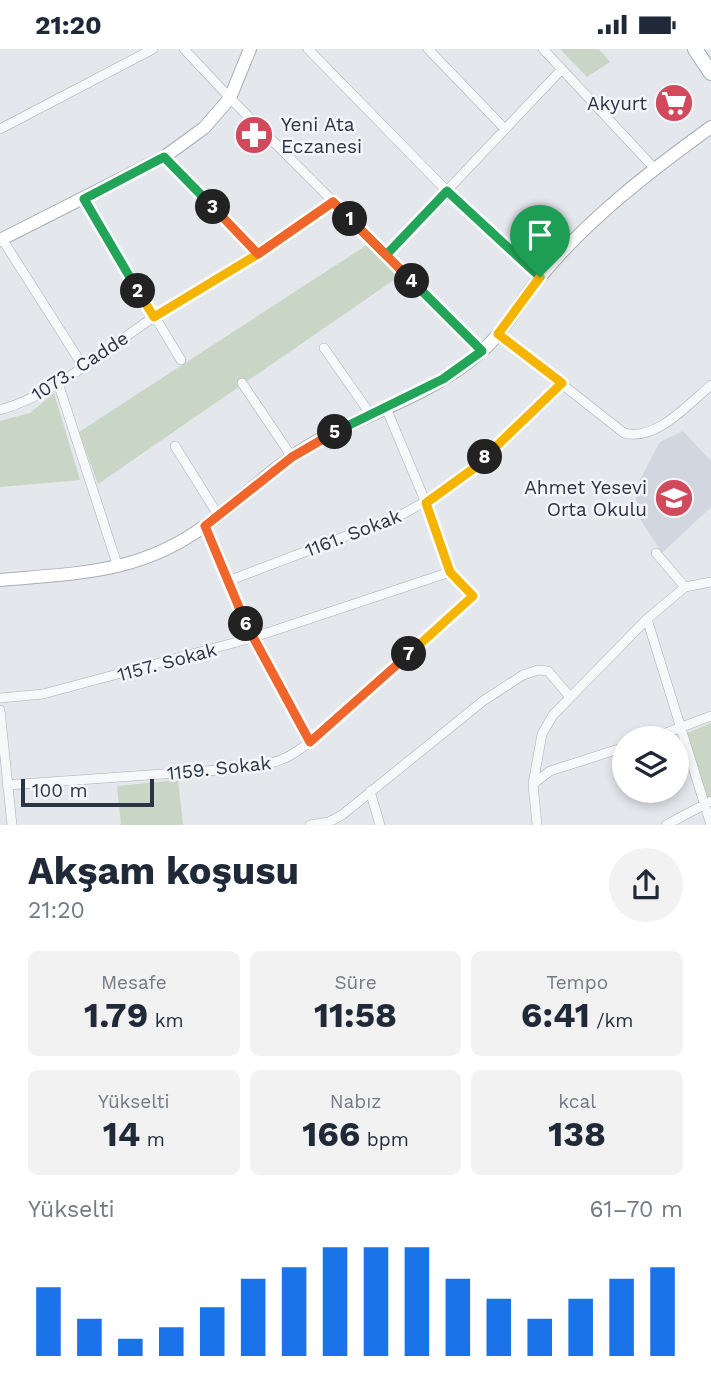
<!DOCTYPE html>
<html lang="tr">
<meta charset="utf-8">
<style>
body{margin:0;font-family:"Work Sans",sans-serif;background:#f2f2f3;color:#1f2937;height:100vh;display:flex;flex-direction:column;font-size:26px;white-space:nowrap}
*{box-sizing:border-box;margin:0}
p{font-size:23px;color:#747a83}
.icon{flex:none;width:38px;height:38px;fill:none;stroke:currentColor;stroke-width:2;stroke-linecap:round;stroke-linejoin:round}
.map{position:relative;height:776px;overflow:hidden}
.sheet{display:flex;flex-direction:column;background:#fff;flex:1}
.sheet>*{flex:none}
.buttons{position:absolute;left:612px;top:677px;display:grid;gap:14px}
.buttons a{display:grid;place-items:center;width:77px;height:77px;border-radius:50%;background:#fff;box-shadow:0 4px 10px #0003;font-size:35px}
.scale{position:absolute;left:21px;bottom:18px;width:133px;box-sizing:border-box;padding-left:7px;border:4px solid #2b3445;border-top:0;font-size:19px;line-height:24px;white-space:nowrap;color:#2b3445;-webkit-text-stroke:5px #f4f6f9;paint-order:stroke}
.pin{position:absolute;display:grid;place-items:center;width:60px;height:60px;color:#fff;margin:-72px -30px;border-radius:50% 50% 50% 0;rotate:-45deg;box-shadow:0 0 7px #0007}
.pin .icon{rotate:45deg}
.km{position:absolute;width:35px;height:35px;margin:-18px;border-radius:50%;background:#222;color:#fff;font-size:19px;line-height:35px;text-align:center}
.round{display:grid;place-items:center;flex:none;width:74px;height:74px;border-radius:37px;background:#f2f2f3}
.headline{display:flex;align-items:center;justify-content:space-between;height:119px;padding:0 28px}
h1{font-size:38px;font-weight:700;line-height:52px}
.figures{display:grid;grid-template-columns:repeat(3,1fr);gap:10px;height:119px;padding:7px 28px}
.figures div{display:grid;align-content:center;border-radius:10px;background:#f2f2f3;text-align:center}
.figures b{font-size:35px;font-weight:700}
.figures small{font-size:19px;font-weight:400}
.figures p{font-size:19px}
.chart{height:196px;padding:14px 28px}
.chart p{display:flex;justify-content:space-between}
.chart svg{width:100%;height:126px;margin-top:7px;stroke:#1a73e8;stroke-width:6}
.status{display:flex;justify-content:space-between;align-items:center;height:49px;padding:0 35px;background:#fff;direction:ltr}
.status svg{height:19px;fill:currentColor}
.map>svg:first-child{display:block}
.built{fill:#d2d6de}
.green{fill:#c9d6c5}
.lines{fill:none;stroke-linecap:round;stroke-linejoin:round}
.street-casing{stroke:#a9aeb7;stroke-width:10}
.secondary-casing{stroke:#a9aeb7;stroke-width:14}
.primary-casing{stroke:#a3abb8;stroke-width:16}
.street{stroke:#f7f8fa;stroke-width:9}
.secondary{stroke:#fff;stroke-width:12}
.primary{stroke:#fff;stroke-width:14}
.split-1-casing{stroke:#fff;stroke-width:14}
.split-2-casing{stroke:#fff;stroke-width:14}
.split-3-casing{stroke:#fff;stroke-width:14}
.split-4-casing{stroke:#fff;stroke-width:14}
.split-5-casing{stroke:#fff;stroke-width:14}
.split-6-casing{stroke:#fff;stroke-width:14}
.split-7-casing{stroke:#fff;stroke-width:14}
.split-8-casing{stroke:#fff;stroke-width:14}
.split-9-casing{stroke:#fff;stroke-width:14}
.split-1{stroke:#22a559;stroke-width:9}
.split-2{stroke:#f5b400;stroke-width:9}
.split-3{stroke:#22a559;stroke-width:9}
.split-4{stroke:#f0652b;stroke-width:9}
.split-5{stroke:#22a559;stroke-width:9}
.split-6{stroke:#f0652b;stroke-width:9}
.split-7{stroke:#f0652b;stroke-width:9}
.split-8{stroke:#f5b400;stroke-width:9}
.split-9{stroke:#f5b400;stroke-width:9}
.labels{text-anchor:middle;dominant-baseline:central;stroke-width:5;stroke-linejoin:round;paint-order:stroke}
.poi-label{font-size:19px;fill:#2b3445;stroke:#f4f6f9;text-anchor:end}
.street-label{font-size:19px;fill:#2b3445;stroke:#f4f6f9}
</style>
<div class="status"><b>21:20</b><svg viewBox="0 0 49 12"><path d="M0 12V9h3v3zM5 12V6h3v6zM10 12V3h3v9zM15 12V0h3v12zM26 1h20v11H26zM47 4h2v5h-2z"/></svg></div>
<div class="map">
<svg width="711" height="776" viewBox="0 0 711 776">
<rect width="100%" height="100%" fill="#e4e7ec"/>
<path class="built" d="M683,382L711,412V458L662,504L640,470L635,440L660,393Z"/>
<path class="green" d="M560,0H599L610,13L587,28Z
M370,194L401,226L98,435L79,383Z
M54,344L80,431L0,438V372L30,364Z
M711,674V767L685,685Z
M178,731L183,776H121L117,737Z"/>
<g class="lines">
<g class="street-casing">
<path id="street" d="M184,0L230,49L482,302
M308,0L447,142L540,228
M428,0L505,80
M543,0L655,120
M0,80L153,0
M164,108L258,205
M84,150L181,311
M2,190L83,317
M386,206L562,20
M498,285L624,384C655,393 689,355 711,336
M324,299L371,366
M58,334L118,518
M242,334L292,408
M0,361C58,344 104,301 154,268C214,230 274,193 333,153
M175,397L218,466
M205,477L252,589L310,693
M656,504L685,538
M228,532L399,467C463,435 511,383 562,334
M647,570L711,776
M0,649L43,645L252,589L450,523
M0,661L12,776
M650,690L711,667
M533,735L550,722L625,698
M7,736L247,719C285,713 292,707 322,684L473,547L450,523L426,454L386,359
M370,742L380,776
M310,776L329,773L342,766L483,652L523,626L538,621L548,622L570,648
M537,776L533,735L542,685L553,666L647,570L685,538L711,533
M666,776L711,752"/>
</g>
<g class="secondary-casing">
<path id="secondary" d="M0,191L164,108L204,79L230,49L250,0
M0,531C77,524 140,525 206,476C243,449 275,416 315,393C370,363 434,345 482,302C505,282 520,252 540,228C588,170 650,122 711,78"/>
</g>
<g class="primary-casing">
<path id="primary" d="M695,0L711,24"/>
</g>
<use href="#street" class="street"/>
<use href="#secondary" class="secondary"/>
<use href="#primary" class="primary"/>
</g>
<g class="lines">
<g class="split-1-casing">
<path id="split-1" d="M350,170L386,206L447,142L540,228"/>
</g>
<g class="split-2-casing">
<path id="split-2" d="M138,242L154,268L258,205L333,153L350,170"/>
</g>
<g class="split-3-casing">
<path id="split-3" d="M138,242L84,150L164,108L213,158"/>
</g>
<g class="split-4-casing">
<path id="split-4" d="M213,158L258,205L333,153L412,232"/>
</g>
<g class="split-5-casing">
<path id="split-5" d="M335,383L443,330L482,302L412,232"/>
</g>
<g class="split-6-casing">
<path id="split-6" d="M246,575L205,477L292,408L335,383"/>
</g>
<g class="split-7-casing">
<path id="split-7" d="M246,575L310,693L409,605"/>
</g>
<g class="split-8-casing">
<path id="split-8" d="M409,605L473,547L450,523L426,454L473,420L485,408"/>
</g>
<g class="split-9-casing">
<path id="split-9" d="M485,408L562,334L498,285L540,228"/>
</g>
<use href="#split-1" class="split-1"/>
<use href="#split-2" class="split-2"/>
<use href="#split-3" class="split-3"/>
<use href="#split-4" class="split-4"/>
<use href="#split-5" class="split-5"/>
<use href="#split-6" class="split-6"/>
<use href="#split-7" class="split-7"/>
<use href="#split-8" class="split-8"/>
<use href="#split-9" class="split-9"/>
</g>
<defs>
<g id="supermarket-disc" transform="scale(2.0125)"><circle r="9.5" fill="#d1495b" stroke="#f4f6f9"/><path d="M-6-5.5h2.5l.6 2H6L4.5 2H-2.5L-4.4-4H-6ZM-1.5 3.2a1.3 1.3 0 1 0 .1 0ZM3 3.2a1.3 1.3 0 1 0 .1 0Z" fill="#fff"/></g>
<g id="pharmacy-disc" transform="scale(2.0125)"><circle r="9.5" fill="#d1495b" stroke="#f4f6f9"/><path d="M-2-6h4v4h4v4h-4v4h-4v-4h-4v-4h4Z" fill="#fff"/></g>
<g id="school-disc" transform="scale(2.0125)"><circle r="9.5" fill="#d1495b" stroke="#f4f6f9"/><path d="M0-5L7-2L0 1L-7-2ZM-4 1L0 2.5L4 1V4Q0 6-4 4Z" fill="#fff"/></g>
</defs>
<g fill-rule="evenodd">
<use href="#supermarket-disc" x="674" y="54"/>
<use href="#pharmacy-disc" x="254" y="86"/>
<use href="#school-disc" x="674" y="449"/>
</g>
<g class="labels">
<g class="poi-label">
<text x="647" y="54">Akyurt</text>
<text x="281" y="75" text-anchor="start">Yeni Ata<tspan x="281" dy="22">Eczanesi</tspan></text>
<text x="647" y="438">Ahmet Yesevi<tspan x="647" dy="22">Orta Okulu</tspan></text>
</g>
<g class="street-label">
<text transform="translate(80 317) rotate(-33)">1073. Cadde</text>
<text transform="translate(353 484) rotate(-21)">1161. Sokak</text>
<text transform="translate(167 613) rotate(-15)">1157. Sokak</text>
<text transform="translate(219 719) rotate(-6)">1159. Sokak</text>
</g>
</g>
</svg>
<div class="buttons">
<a><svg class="icon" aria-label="layers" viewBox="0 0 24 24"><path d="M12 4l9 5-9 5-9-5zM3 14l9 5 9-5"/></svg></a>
</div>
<div class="scale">100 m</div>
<div class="pin" style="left:540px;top:228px;background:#1e9e55"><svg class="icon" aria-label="arrive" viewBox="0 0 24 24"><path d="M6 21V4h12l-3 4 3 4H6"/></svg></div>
<b class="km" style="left:350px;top:170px">1</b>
<b class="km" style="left:138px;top:242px">2</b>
<b class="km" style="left:213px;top:158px">3</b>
<b class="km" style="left:412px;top:232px">4</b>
<b class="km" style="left:335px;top:383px">5</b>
<b class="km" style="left:246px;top:575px">6</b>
<b class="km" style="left:409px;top:605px">7</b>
<b class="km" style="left:485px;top:408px">8</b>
</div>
<section class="sheet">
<div class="headline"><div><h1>Akşam koşusu</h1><p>21:20</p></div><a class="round"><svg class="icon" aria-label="share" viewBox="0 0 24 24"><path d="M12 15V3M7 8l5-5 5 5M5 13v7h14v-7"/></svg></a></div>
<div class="figures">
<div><p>Mesafe</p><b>1.79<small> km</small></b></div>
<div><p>Süre</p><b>11:58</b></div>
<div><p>Tempo</p><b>6:41<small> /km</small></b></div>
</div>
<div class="figures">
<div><p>Yükselti</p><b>14<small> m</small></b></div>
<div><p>Nabız</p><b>166<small> bpm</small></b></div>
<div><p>kcal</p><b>138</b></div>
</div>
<div class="chart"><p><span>Yükselti</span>61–70 m</p>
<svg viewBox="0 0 160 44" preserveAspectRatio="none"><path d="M5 44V20M15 44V31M25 44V38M35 44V34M45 44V27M55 44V17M65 44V13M75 44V6M85 44V6M95 44V6M105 44V17M115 44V24M125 44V31M135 44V24M145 44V17M155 44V13"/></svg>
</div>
</section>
